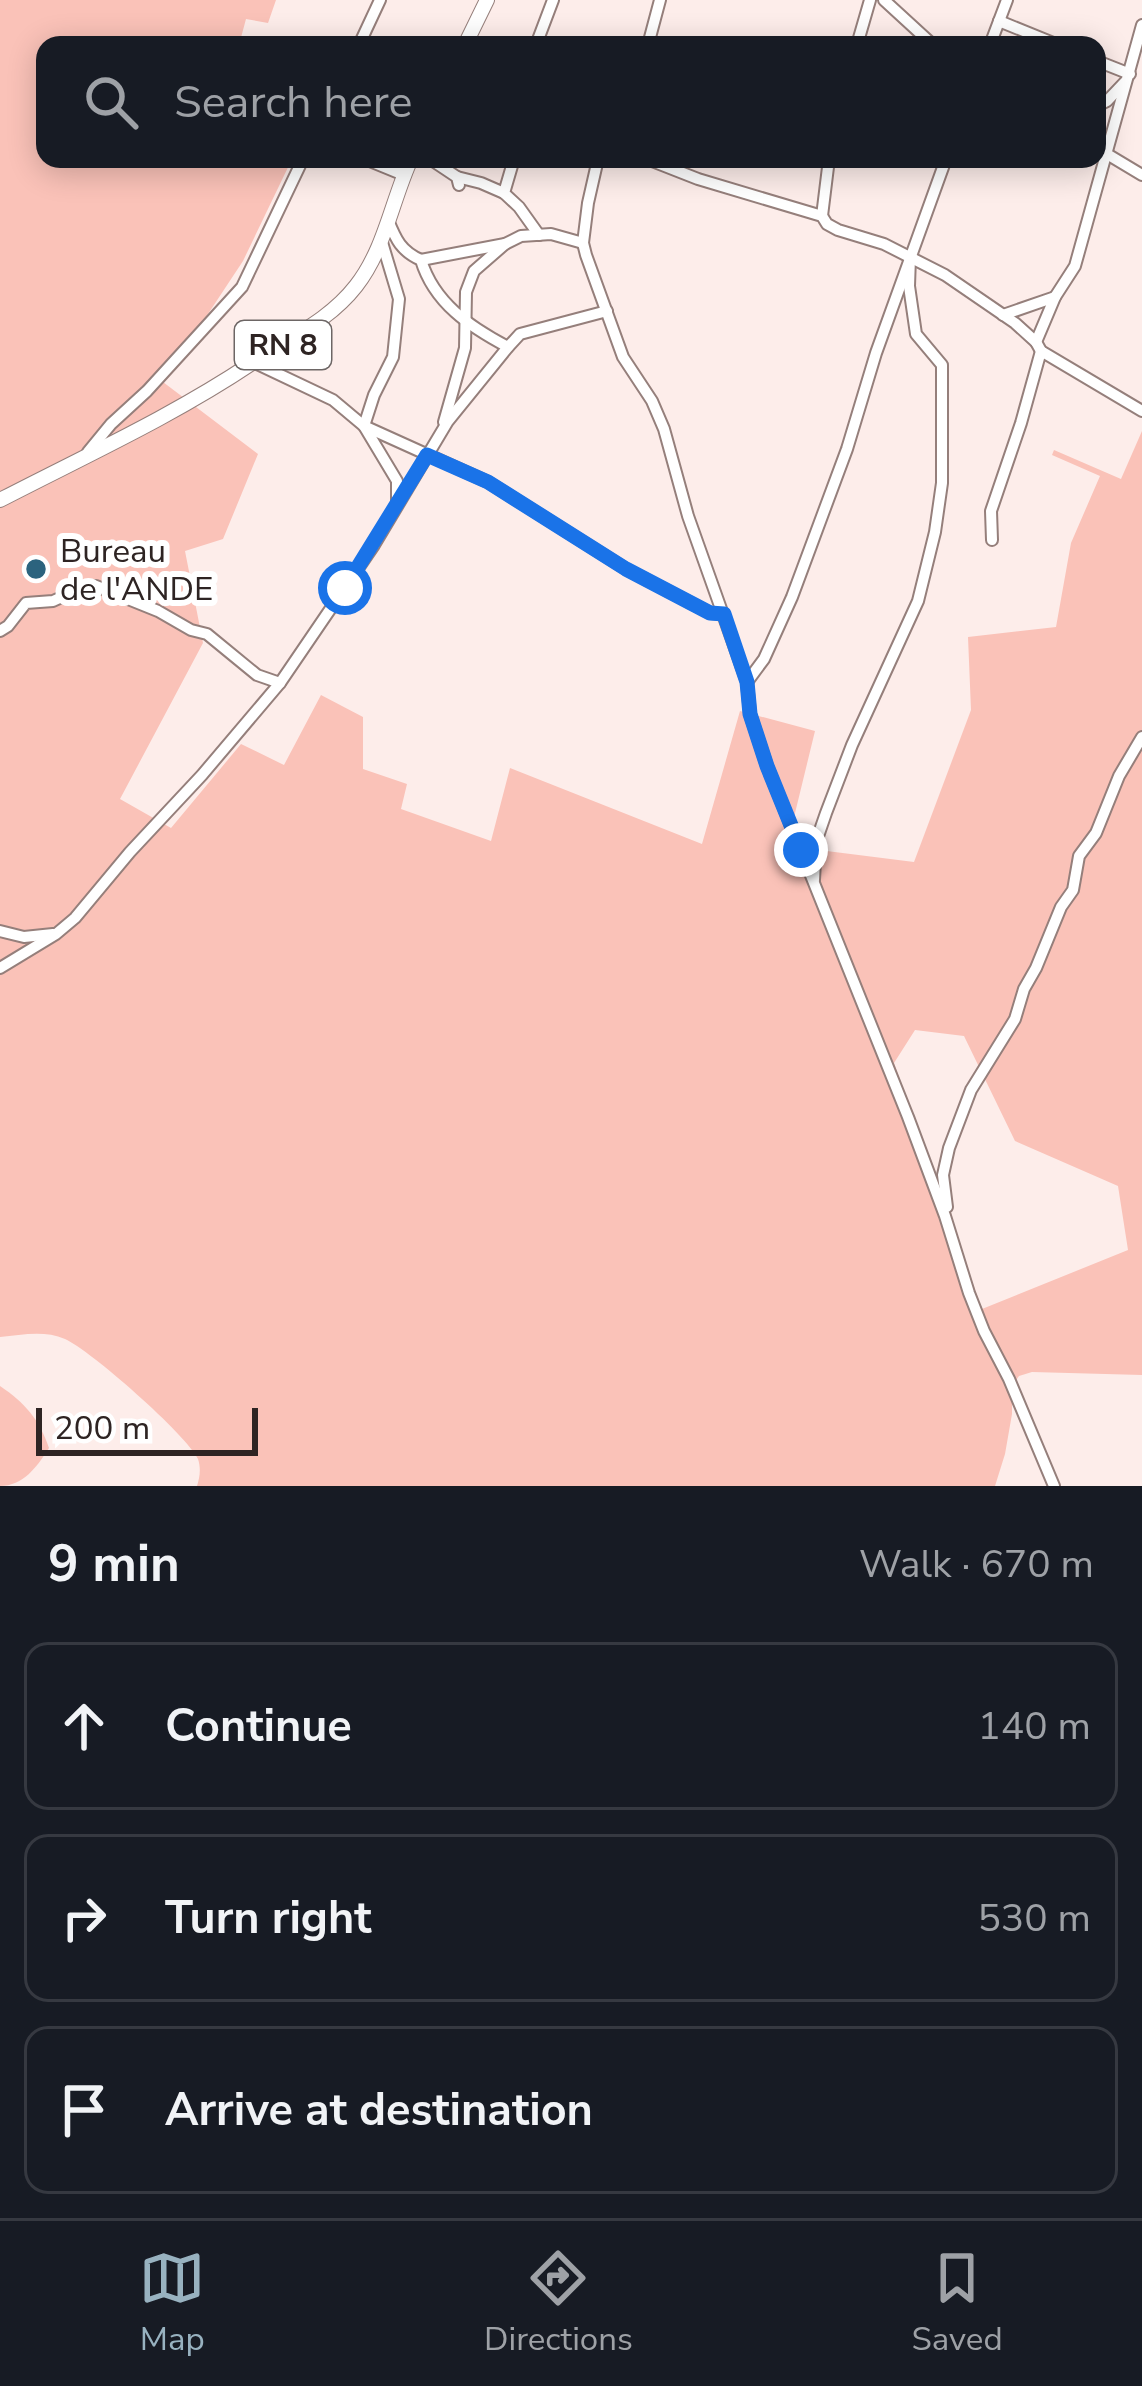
<!DOCTYPE html>
<html lang="en">
<head>
<meta charset="utf-8">
<style>
	:root { --surface:#171b24; --page:#20242c; --text:#f1f3f6; --muted:#9ea1a6; --line:#363941; --accent:#98b2c0 }
	body { margin:0; font-family:"Nunito Sans",sans-serif; background:var(--page); color:var(--text) }
	.scale { position:absolute; left:36px; bottom:30px; width:222px; box-sizing:border-box; padding-left:12px; border:6px solid #2e2423; border-top:0; font-size:33px; line-height:42px; white-space:nowrap; color:#2e2423; -webkit-text-stroke:9px #fff; paint-order:stroke }
	.stop { position:absolute; width:36px; height:36px; margin:-27px; border:9px solid #1a73e8; border-radius:50%; background:#fff }
	.stop.end { background:#1a73e8; border-color:#fff; box-shadow:0 3px 12px #0008 }
	.list { margin:0; padding:0; list-style:none }
	h2 { display:flex; justify-content:space-between; align-items:center; height:156px; margin:0; padding:0 48px; font-size:51px }
	h2 small { font-size:39px; font-weight:400; color:var(--muted) }
	.list li { display:grid; grid-template-columns:78px 1fr auto; gap:36px; align-items:center; box-sizing:border-box; height:168px; margin:0 24px 24px; padding:0 24px; border:3px solid var(--line); border-radius:24px }
	.list b { display:block; font-size:45px; white-space:nowrap }
	.list em { font-size:39px; font-style:normal; color:var(--muted) }
	.icon { flex:none; width:66px; height:66px; fill:none; stroke:currentColor; stroke-width:2; stroke-linecap:round; stroke-linejoin:round }
	.map { position:relative; flex:none; width:1142px; height:1486px; overflow:hidden }
	.search { position:absolute; background:var(--surface); box-shadow:0 6px 30px #0003; left:36px; right:36px; top:36px; height:132px; display:flex; align-items:center; gap:30px; box-sizing:border-box; padding:0 42px; border-radius:24px; color:var(--muted); font-size:45px }
	.sheet { height:732px; background:var(--surface) }
	nav { display:flex; justify-content:space-around; align-items:center; box-sizing:border-box; height:168px; border-top:3px solid var(--line); background:var(--surface); font-size:33px; color:var(--muted) }
	nav a { display:grid; justify-items:center; gap:6px }
	nav .on { color:var(--accent) }
	.map>svg:first-child { display:block }
	.green { fill:#fac2b8; fill-rule:evenodd }
	.lines { fill:none; stroke-linecap:round; stroke-linejoin:round }
	.minor-casing { stroke:#957f7b; stroke-width:14 }
	.major-casing { stroke:#957f7b; stroke-width:16 }
	.minor { stroke:#fff; stroke-width:10 }
	.major { stroke:#fff; stroke-width:14 }
	.route { stroke:#1a73e8; stroke-width:15 }
	.poi-dot { fill:#2c637e; stroke:#fff; stroke-width:4.5 }
	.labels { text-anchor:middle; stroke-width:12; stroke-linejoin:round; paint-order:stroke }
	.shield { fill:#fff; stroke:#6d6665; stroke-width:3 }
	.shield-label { font-size:30px; font-weight:bold; fill:#2e2423 }
	.poi-label { font-size:33px; fill:#2e2423; stroke:#fff; text-anchor:start }
</style>
</head>
<body>
<div class="map">
<svg width="1142" height="1486" viewBox="0 0 1142 1486">
	<rect width="100%" height="100%" fill="#fdedea"/>
	<g class="green">
		<path d="M0,0H276L268,23L246,19L239,45H45V159H292L243,261L163,382L258,454L223,539L185,551L203,643L120,799L171,828L241,744L284,765L321,695L363,717V769L407,784L401,809L491,841L510,768L702,844L740,711L815,731L787,846L914,862L971,710L968,637L1056,627L1071,543L1100,476L1052,455L1054,450L1121,479L1142,431V1375L1032,1372L1019,1376L1012,1386V1414L1005,1454L995,1486H197C200,1477 201,1468 198,1459C187,1435 90,1350 65,1339C44,1330 22,1335 0,1337ZM915,1030L964,1036L1015,1141L1118,1186L1128,1250L982,1309L894,1063Z"/>
		<path d="M0,1386C25,1403 39,1419 49,1448C37,1467 23,1486 0,1486Z"/>
	</g>
	<g class="lines">
		<g class="minor-casing">
			<g id="minor">
				<path d="M884,0L933,45"/>
				<path d="M999,21L1058,45"/>
				<path d="M359,45L380,0"/>
				<path d="M536,45L553,0"/>
				<path d="M648,45L660,0"/>
				<path d="M857,45L870,0"/>
				<path d="M990,45L1007,0"/>
				<path d="M1097,61L1130,74"/>
				<path d="M1097,106L1107,101L1125,82"/>
				<path d="M1097,148L1142,175"/>
				<path d="M365,159L404,175"/>
				<path d="M430,159L457,177L459,185"/>
				<path d="M514,159L504,193L519,207L539,235"/>
				<path d="M598,159L588,203L583,243L586,255L623,357L652,401L664,429L688,516L747,682L750,714L767,766L908,1117L945,1216L969,1293L984,1331L1009,1379L1054,1486"/>
				<path d="M647,159L698,179L822,216L827,224L838,230L884,244L945,275L1015,323L1036,342L1041,351L1142,411"/>
				<path d="M457,177L481,183L504,193"/>
				<path d="M822,216L829,159"/>
				<path d="M388,220C396,240 401,251 421,260C434,303 470,327 508,347"/>
				<path d="M381,239L399,299L393,357L374,395L364,426L397,481V505"/>
				<path d="M421,260L505,244L521,236L551,234L583,243"/>
				<path d="M1003,315L1055,297"/>
				<path d="M1036,342L1055,297L1075,266L1142,25"/>
				<path d="M253,362L333,400L364,426L488,482L626,569L710,613L724,614"/>
				<path d="M444,422L465,348L466,292L474,271L505,244"/>
				<path d="M88,452L111,424L147,391L242,287L303,159"/>
				<path d="M992,540L991,511L1021,423L1041,351"/>
				<path d="M0,631L8,626L26,603L53,601L86,586H96L158,611L191,630L207,634L257,675L280,683"/>
				<path d="M747,682L764,659L792,597L847,449L876,353L946,159"/>
				<path d="M814,880L816,842L826,813L852,745L918,601L935,532L942,483V365L916,334L909,286L910,257"/>
				<path d="M0,931L24,937L53,934"/>
				<path d="M0,968L56,934L75,918L130,852L202,775L280,683L374,545L448,421L508,347L520,334L607,311"/>
				<path d="M947,1207L943,1175L949,1148L971,1090L1015,1019L1024,989L1036,968L1061,907L1073,890L1079,856L1096,833L1119,776L1142,737"/>
			</g>
		</g>
		<g class="major-casing">
			<g id="major">
				<path d="M465,45L487,0"/>
				<path d="M0,500C85,456 173,416 252,363C288,338 328,322 356,286C385,249 392,200 411,159"/>
			</g>
		</g>
		<use href="#minor" class="minor"/>
		<use href="#major" class="major"/>
	</g>
	<g class="lines">
		<path class="route" d="M345,588L427,455L488,482L626,569L710,613L724,614L747,682L750,714L767,766L801,850"/>
	</g>
	<circle class="poi-dot" cx="36" cy="569" r="12"/>
	<g class="labels">
		<rect class="shield" x="235" y="321" width="96" height="48" rx="9"/>
		<g class="shield-label">
			<text x="283" y="355">RN 8</text>
		</g>
		<g class="poi-label">
			<text x="60" y="562">Bureau<tspan x="60" dy="38">de l'ANDE</tspan></text>
		</g>
	</g>
</svg>
<div class="scale">200 m</div>
<div class="stop" style="left:345px;top:588px"></div>
<div class="stop end" style="left:801px;top:850px"></div>
<div class="search"><svg class="icon" aria-label="search" viewBox="0 0 24 24"><circle cx="10" cy="10" r="6"/><path d="M15 15l6 6"/></svg>Search here</div>
</div>
<section class="sheet">
<h2>9 min<small>Walk · 670 m</small></h2>
<ul class="list">
<li><svg class="icon" aria-label="ahead" viewBox="0 0 24 24"><path d="M12 20V5M6 11l6-6 6 6"/></svg><div><b>Continue</b></div><em>140 m</em></li>
<li><svg class="icon" aria-label="right" viewBox="0 0 24 24"><path d="M7 20v-9h11M14 6l5 5-5 5"/></svg><div><b>Turn right</b></div><em>530 m</em></li>
<li><svg class="icon" aria-label="arrive" viewBox="0 0 24 24"><path d="M6 21V4h12l-3 4 3 4H6"/></svg><div><b>Arrive at destination</b></div></li>
</ul>
</section>
<nav>
<a class="on"><svg class="icon" aria-label="map" viewBox="0 0 24 24"><path d="M3 6l6-2 6 2 6-2v14l-6 2-6-2-6 2zM9 4v14M15 6v14"/></svg>Map</a>
<a><svg class="icon" aria-label="directions" viewBox="0 0 24 24"><path d="M12 3l9 9-9 9-9-9zM9 14v-3h6M13 9l2 2-2 2"/></svg>Directions</a>
<a><svg class="icon" aria-label="saved" viewBox="0 0 24 24"><path d="M7 4h10v16l-5-4-5 4z"/></svg>Saved</a>
</nav>
</body>
</html>
